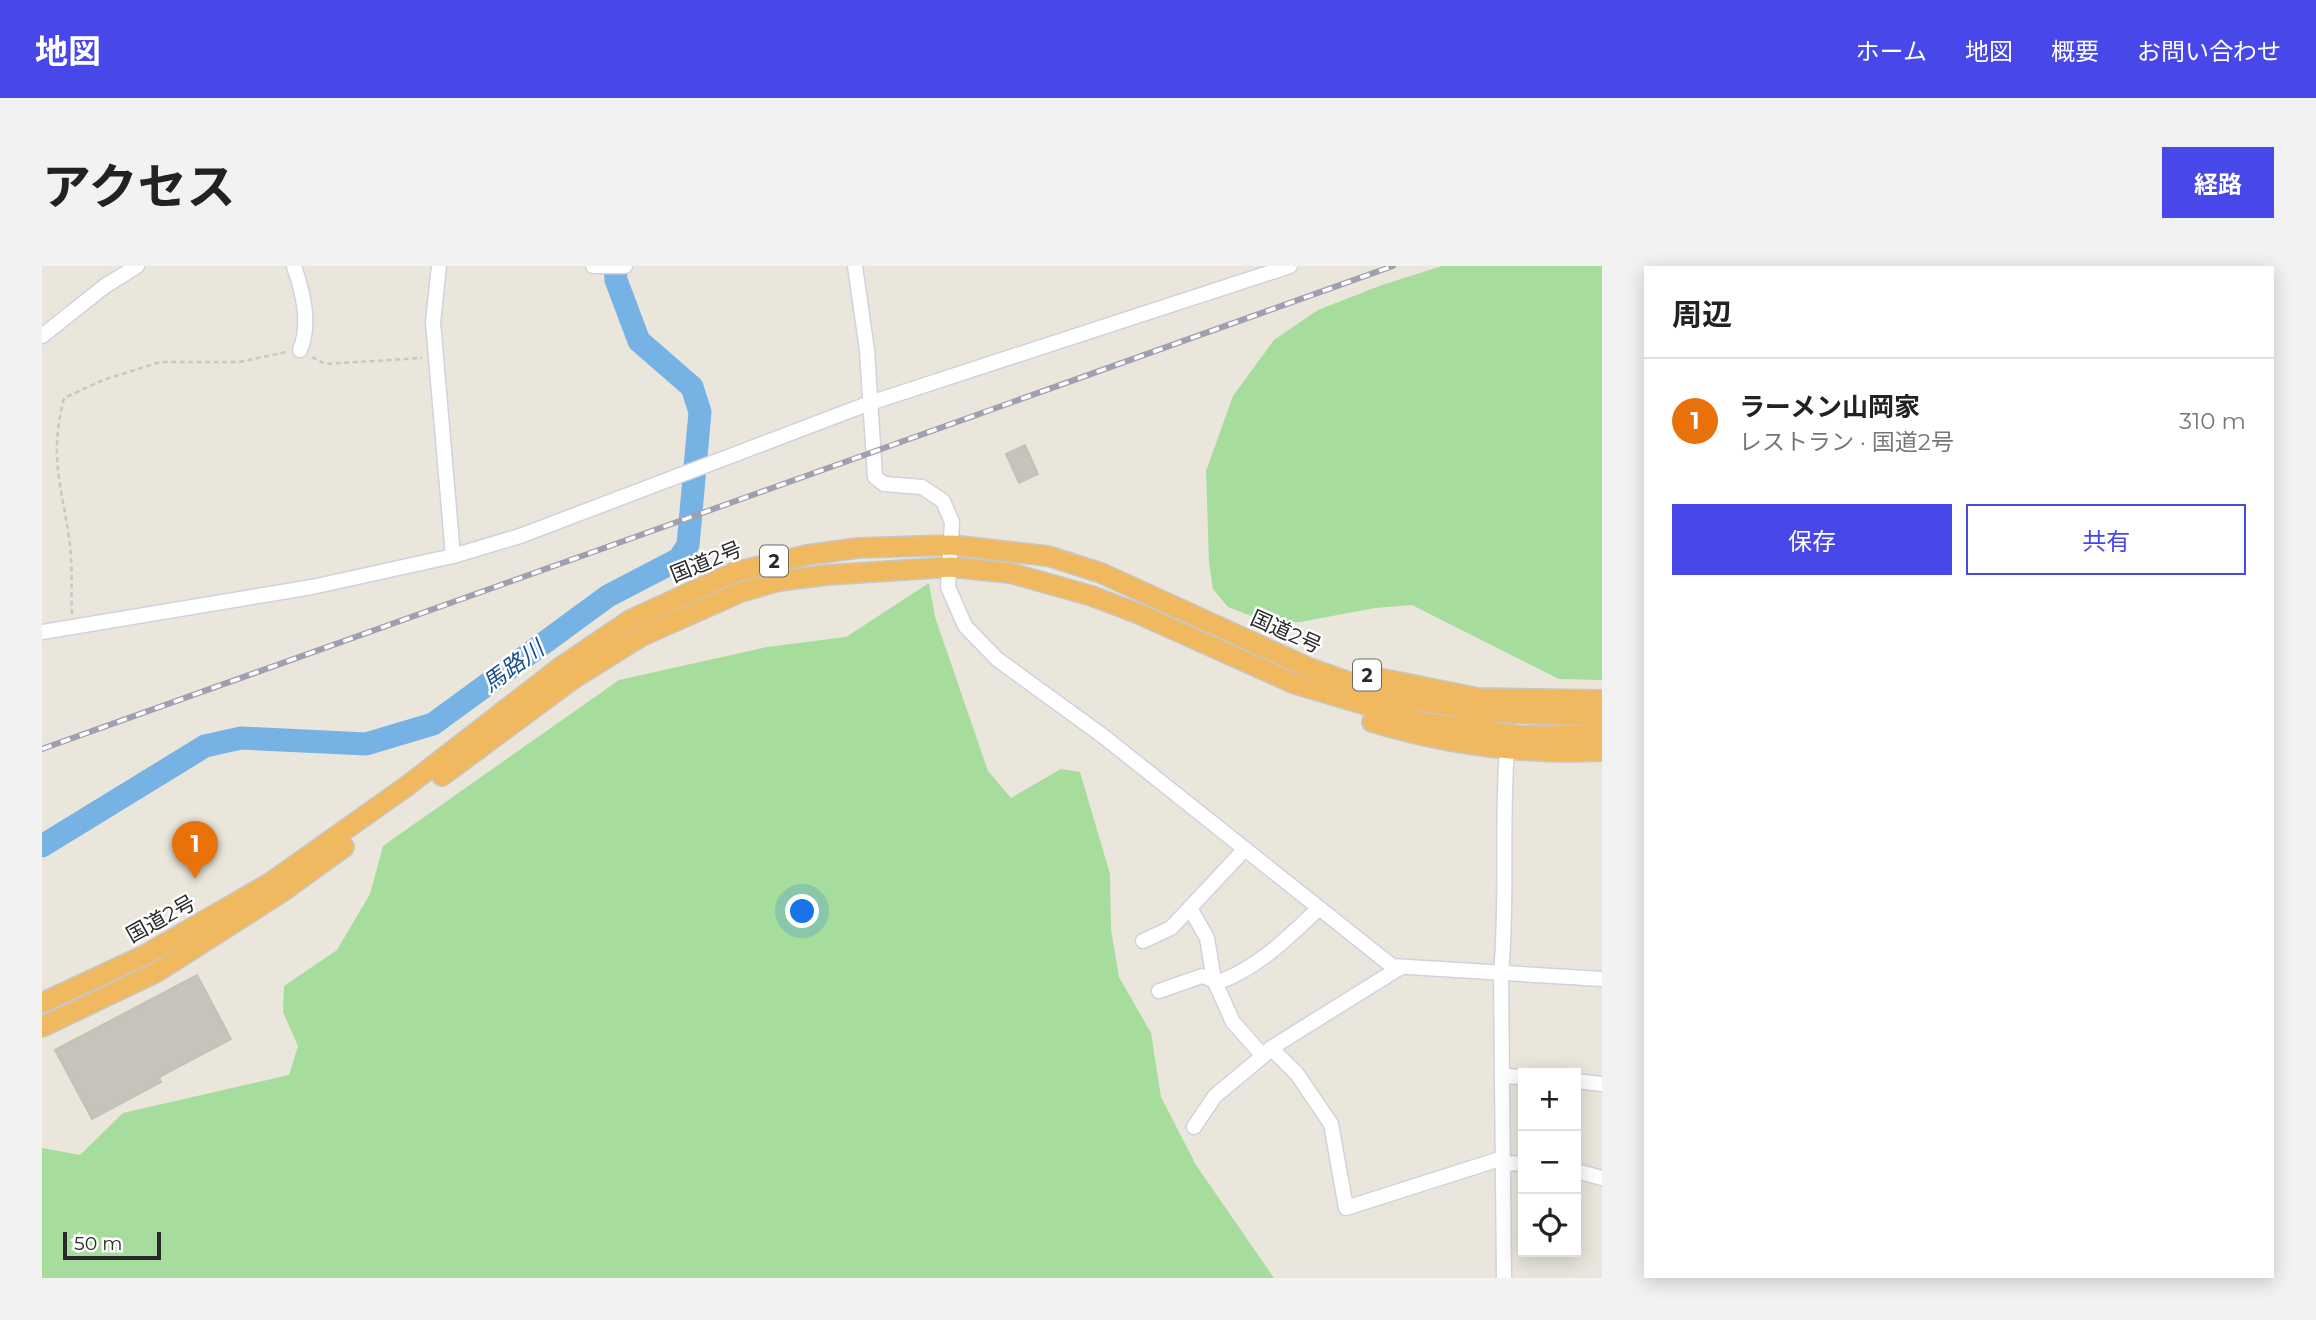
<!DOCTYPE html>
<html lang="ja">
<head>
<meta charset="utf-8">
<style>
	:root { --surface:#fff; --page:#f2f2f2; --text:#222; --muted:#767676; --line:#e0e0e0; --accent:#4848ea }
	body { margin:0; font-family:Montserrat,"Noto Sans JP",sans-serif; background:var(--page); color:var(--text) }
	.controls { position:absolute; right:21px; bottom:21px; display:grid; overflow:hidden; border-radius:0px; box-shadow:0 4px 18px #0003 }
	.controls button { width:63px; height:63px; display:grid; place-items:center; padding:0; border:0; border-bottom:2px solid var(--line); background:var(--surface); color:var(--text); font:35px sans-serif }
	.scale { position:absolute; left:21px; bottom:18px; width:98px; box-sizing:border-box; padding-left:7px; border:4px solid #292929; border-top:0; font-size:19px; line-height:24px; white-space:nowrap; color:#292929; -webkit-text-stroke:5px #fff; paint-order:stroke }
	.you { position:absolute; left:761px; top:646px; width:24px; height:24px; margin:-18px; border:5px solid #fff; border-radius:50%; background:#1a73e8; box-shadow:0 0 0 10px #1a73e833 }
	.badge { display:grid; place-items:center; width:46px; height:46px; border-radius:50%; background:var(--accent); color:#fff; font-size:23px; font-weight:700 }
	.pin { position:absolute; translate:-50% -58px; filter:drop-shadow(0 2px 4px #0008) }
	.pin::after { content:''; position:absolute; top:37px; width:24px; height:21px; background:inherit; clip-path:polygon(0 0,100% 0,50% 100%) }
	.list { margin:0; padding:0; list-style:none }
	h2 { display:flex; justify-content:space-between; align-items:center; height:91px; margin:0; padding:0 28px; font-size:30px }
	h2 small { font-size:23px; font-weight:400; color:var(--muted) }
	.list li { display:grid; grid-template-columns:46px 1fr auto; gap:21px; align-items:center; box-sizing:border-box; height:126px; padding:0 28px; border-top:2px solid var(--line) }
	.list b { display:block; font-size:26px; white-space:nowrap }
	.list p { margin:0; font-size:23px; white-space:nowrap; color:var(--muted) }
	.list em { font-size:23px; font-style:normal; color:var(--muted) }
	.actions { display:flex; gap:14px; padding:21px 28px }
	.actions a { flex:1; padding:16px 0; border:2px solid var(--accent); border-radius:0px; text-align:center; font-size:24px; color:var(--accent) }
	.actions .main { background:var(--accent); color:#fff }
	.icon { flex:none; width:38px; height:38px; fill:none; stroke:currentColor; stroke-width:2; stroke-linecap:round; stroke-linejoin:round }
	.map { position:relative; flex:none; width:1560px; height:1012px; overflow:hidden; border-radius:0px }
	header { display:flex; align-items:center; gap:42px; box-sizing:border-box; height:98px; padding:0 35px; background:var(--accent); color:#fff }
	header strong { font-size:33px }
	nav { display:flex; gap:38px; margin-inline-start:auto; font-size:24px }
	.intro { display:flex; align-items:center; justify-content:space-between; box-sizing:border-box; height:168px; padding:0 42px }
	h1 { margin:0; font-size:49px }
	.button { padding:18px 32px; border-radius:0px; background:var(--accent); color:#fff; font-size:24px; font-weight:700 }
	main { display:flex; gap:42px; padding:0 42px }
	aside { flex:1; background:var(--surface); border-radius:0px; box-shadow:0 4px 18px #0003 }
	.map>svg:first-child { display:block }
	.green { fill:#a6dc9c }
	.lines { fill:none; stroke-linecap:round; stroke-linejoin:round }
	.river { stroke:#76b2e4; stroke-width:23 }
	.building { fill:#c5c3bb; stroke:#c5c2b5; stroke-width:2 }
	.minor-casing { stroke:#d1d1e0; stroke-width:17 }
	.highway-casing { stroke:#c7c7c7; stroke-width:22 }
	.path { stroke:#c7c7c7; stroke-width:2.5; stroke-dasharray:5 3.5; stroke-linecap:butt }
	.minor { stroke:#fff; stroke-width:14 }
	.highway { stroke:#f0b960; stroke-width:19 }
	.rail-casing { stroke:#a09fb1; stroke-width:6 }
	.rail { stroke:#fff; stroke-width:3.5; stroke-dasharray:10; stroke-linecap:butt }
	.labels { text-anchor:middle; stroke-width:5; stroke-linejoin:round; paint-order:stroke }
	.shield { fill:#fff; stroke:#696969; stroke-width:2 }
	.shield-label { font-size:19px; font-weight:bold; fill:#292929 }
	.street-label { font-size:21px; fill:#292929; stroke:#fff }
	.water-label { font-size:23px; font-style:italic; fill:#184f8d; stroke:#fff }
</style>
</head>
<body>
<header>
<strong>地図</strong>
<nav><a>ホーム</a><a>地図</a><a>概要</a><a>お問い合わせ</a></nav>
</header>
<div class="intro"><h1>アクセス</h1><a class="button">経路</a></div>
<main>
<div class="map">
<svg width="1560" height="1012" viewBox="0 0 1560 1012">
	<rect width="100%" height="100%" fill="#eae6db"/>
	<g class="green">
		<path d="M1400,0H1560V414L1517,413L1370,339L1333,342L1258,356H1225L1186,341L1171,323L1167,297L1164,205L1191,130L1232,74L1276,44L1340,19Z"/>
		<path d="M887,317L893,351L946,505L969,532L1019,503L1038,506L1068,608L1069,664L1077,711L1109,767L1119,831L1154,899L1232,1012H0V882L38,889L81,847L247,809L256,780L241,746L242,720L295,684L328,628L341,580L577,414L725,381L804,371Z"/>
	</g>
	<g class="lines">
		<path class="river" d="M0,580L163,480L199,472L324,478L391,458L566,330L637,293L646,279L658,146L650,121L597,75L574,14L573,0"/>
	</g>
	<g class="building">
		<path d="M983,179L996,208L977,217L964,188Z"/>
		<path d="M155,709L189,773L117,811L119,816L50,853L13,784Z"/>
	</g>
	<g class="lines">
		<g class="minor-casing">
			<g id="minor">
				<path d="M252,0C261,27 269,57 258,84"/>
				<path d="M397,0L391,56L411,290"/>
				<path d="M551,0H583"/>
				<path d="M813,0L825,84L833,211L842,218L880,221L901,235L910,256L906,321L923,360L955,393L1061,470L1350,700L1560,713"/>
				<path d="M0,70L63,20L95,0"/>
				<path d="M0,366L270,321L411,290L478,270L828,137L1248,0"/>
				<path d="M1148,642L1165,672L1172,714L1191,756L1221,790L1229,782L1255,808L1289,858L1304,942L1461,892"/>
				<path d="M1101,675L1129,662L1203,583"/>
				<path d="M1117,725L1160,710L1177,716C1217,701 1247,671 1277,642"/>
				<path d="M1229,782L1359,701"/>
				<path d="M1460,810L1481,811"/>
				<path d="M1534,815L1560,818"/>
				<path d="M1152,861L1173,830L1221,790"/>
				<path d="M1461,898L1481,897"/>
				<path d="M1534,905L1560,912"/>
				<path d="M1462,1012L1459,707C1466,633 1459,559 1465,484"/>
			</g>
		</g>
		<g class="highway-casing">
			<g id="highway">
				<path d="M1337,412L1436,432L1560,434"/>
				<path d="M1330,456C1406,479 1480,489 1560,485"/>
				<path d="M400,510L531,413L600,370L699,326L737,315L785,309L909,301L968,307L1050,330L1097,348L1253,418L1385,457L1479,470L1560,469"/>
				<path d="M0,737L103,689L228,617L365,520L520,400L588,354L693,306L765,289L816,282L909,279L1006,290L1059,307L1265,401L1307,416L1359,431L1440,446L1560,450"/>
				<path d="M0,761L115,706L240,626L302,581"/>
			</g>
		</g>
		<g class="path">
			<path d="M270,91L283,98L380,92"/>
			<path d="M30,348C29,323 31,297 27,272C19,215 7,192 22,132L61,114L118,96H197L244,86"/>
		</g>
		<use href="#minor" class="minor"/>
		<use href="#highway" class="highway"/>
		<g class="rail-casing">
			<path id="rail" d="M0,483L1351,0"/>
		</g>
		<use href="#rail" class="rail"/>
	</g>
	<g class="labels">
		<g class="shield">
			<rect x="718" y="279.5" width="28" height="31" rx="5"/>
			<rect x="1311" y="393.5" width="28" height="31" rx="5"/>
		</g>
		<g class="shield-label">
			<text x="732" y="302">2</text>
			<text x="1325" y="416">2</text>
		</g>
		<g class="street-label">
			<text transform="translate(664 296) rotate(-22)" y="7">国道2号</text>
			<text transform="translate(1244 366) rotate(24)" y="7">国道2号</text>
			<text transform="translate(119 653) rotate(-29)" y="7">国道2号</text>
		</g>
		<g class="water-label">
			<text transform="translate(471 400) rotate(-36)" y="8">馬路川</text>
		</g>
	</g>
</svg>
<div class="controls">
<button>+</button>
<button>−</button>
<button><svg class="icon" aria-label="locate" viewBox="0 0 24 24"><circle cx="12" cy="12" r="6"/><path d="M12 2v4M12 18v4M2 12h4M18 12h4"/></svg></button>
</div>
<div class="scale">50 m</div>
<div class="you"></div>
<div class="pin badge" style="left:153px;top:613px;background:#e8710a">1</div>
</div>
<aside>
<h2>周辺<small></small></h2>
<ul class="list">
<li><span class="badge" style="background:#e8710a">1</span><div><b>ラーメン山岡家</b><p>レストラン · 国道2号</p></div><em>310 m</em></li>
</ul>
<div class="actions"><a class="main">保存</a><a>共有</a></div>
</aside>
</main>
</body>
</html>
